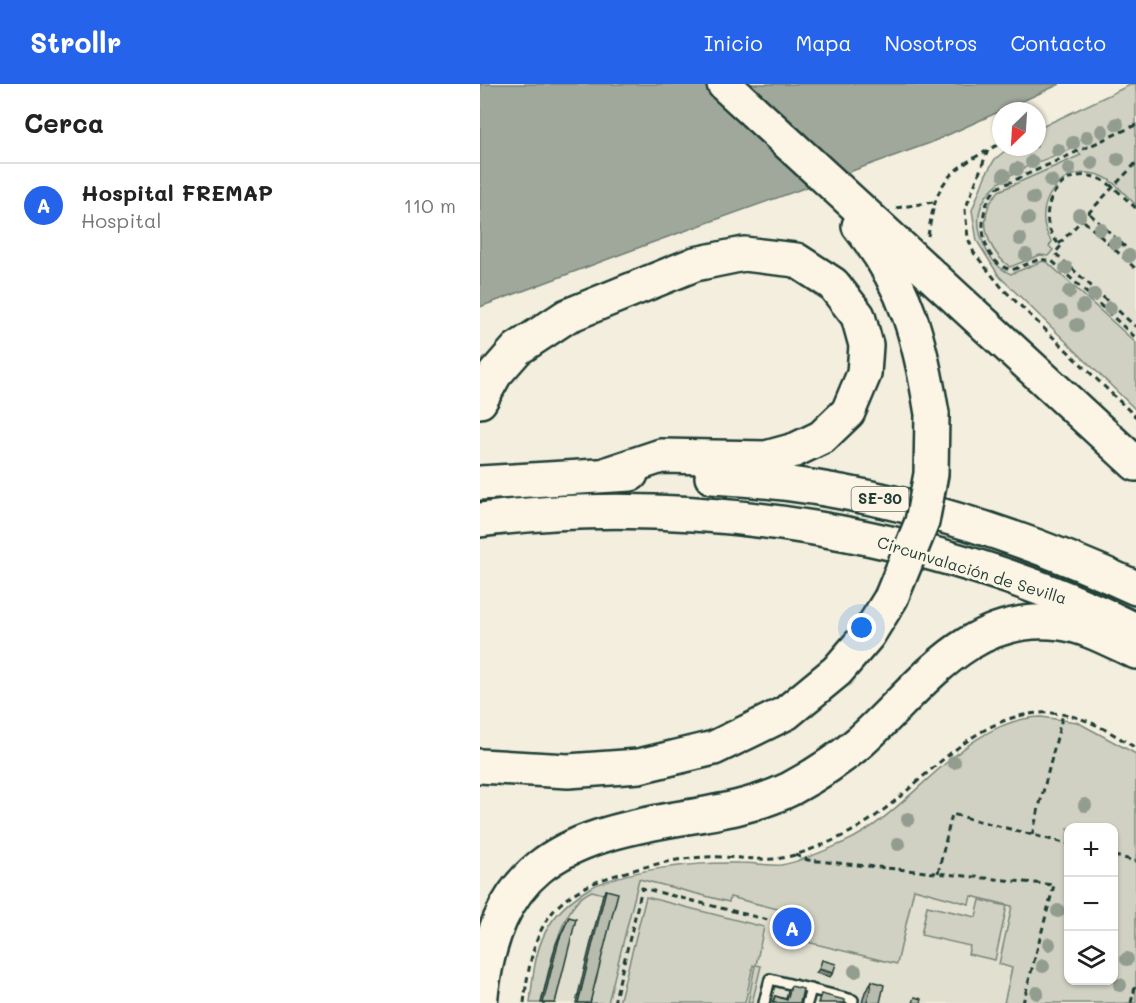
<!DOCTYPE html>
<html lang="es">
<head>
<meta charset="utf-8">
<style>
	:root { --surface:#fff; --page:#f2f2f2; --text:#222; --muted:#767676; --line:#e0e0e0; --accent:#2563eb }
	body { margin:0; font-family:Mali,sans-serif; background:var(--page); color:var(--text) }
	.controls { position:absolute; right:18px; bottom:18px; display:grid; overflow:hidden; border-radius:12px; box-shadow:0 2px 4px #0004 }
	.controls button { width:54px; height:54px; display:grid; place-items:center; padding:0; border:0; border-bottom:2px solid var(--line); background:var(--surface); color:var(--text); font:30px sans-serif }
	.compass { position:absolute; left:512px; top:18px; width:54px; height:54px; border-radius:50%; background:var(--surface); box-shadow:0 2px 4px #0004; rotate:205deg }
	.you { position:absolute; left:382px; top:544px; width:21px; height:21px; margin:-15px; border:4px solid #fff; border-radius:50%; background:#1a73e8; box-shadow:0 0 0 9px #1a73e833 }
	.badge { display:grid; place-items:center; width:39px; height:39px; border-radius:50%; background:var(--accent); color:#fff; font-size:20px; font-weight:700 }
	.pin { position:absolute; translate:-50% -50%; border:3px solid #fff; box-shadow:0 2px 6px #0006 }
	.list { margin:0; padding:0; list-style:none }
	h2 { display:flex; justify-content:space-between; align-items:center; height:78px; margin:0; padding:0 24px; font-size:26px }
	h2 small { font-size:20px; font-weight:400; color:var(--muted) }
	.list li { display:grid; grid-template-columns:39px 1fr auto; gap:18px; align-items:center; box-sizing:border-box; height:84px; padding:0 24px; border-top:2px solid var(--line) }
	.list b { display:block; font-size:22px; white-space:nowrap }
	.list p { margin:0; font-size:20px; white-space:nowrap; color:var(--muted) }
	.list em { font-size:20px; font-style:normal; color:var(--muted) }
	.icon { flex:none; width:33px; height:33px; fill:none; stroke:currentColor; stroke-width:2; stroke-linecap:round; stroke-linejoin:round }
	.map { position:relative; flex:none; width:656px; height:919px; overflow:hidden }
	header { display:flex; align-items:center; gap:36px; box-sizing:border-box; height:84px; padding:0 30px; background:var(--accent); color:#fff }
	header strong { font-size:28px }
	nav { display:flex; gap:33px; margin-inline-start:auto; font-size:21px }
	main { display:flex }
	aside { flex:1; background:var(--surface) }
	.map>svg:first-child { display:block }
	.built { fill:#e1dfd0 }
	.green { fill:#d0d1c2; stroke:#78877b; stroke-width:1.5; fill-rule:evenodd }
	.water { fill:#a0a89b; stroke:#6c7d72; stroke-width:1.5 }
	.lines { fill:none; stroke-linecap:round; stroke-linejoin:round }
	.service-casing { stroke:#1f3d34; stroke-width:14 }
	.motorway-casing { stroke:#1f3d34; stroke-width:38 }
	.path { stroke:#1f3d34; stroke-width:3; stroke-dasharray:6 4.5; stroke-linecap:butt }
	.service { stroke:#fcf5e5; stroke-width:9 }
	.motorway { stroke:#fcf5e5; stroke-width:33 }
	.motorway-bridge-casing { stroke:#1f3d34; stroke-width:38; stroke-linecap:butt }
	.motorway-bridge { stroke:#fcf5e5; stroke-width:33 }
	.tree { fill:#929d90 }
	.wall { fill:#9ea296; stroke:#1f3d34; stroke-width:1.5 }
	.shaded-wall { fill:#81847a; stroke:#1f3d34; stroke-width:1.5 }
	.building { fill:#b8bcae; stroke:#1f3d34; stroke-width:1.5 }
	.labels { text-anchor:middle; stroke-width:6; stroke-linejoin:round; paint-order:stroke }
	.shield { fill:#fcf5e5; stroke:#617469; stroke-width:1.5 }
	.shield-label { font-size:15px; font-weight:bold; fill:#1f3d34 }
	.street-label { font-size:16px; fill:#1f3d34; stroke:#fcf5e5 }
</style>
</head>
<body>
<header>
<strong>Strollr</strong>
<nav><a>Inicio</a><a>Mapa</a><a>Nosotros</a><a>Contacto</a></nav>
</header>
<main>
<aside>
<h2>Cerca<small></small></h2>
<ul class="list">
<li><span class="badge">A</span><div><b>Hospital FREMAP</b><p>Hospital</p></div><em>110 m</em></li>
</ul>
</aside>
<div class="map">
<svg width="656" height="919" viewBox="0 0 656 919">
	<rect width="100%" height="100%" fill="#f3eede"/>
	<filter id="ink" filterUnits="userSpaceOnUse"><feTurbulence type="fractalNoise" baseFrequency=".0167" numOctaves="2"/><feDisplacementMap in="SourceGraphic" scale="12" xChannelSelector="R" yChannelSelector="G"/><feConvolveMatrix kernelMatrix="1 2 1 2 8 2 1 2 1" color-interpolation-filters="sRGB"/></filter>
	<g filter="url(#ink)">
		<g class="built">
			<path d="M652,0H656V326L519,192L497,157L492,126L506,90L522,69L530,63H557V45Z"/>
			<path d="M221,779H260L566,806L536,919H50L57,864L72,836L94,814L120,800Z"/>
		</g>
		<g class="green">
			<path d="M652,0H656V121C646,112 636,98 624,93C583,75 547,123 572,158L569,162L573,166L568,172L560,171L530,183C506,165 495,131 519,107L601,71L594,64C554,81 482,97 502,156C507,170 517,185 531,190L563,177L568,179L656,259V326L519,192L497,157L492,126L506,90L515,75L530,63H557V45Z"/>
			<path d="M561,633L597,638L656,670V919H524L532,884L519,880L532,822L491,812L489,820L434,805L417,880L319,856L325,832L250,813L249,818L159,795L128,919H108L135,813L112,807C79,820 69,888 61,919H50C55,869 59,836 105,807C140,785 219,778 260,779C273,779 288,782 301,781C321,778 346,766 365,758C432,728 483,635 561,633ZM588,744H634V896H588Z"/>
			<path d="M166,813L284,843L276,881L281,882L272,919H268L275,882L273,881L265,919H139Z"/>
			<path d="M500,816L527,822L515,876L488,870L490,862L441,851L447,822L496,833Z"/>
		</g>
		<path class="water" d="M0,0H580L450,59L171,159L0,223Z"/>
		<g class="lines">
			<g class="service-casing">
				<g id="service">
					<path d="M284,919L290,895L373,916L372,919"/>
					<path d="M327,919L331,905"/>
				</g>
			</g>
			<g class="motorway-casing">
				<g id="motorway">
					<path d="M244,0L656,380"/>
					<path d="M379,142C427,202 440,256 452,330"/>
					<path d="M0,317L15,290L37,265L87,232L215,180L264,170L316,176L353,200L378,232L386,261L384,290L368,328L342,353L315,366L286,374L181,372L130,389"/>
					<path d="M232,393C381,400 522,442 656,504"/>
					<path d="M0,399L151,390"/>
					<path d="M0,436C211,408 459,449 649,543"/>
					<path d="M0,682L88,687L159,682L234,664L306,629L357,587L388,551L411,514"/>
					<path d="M0,919C15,783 76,755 201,734C238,728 276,722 310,705C336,691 359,676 381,657C440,604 489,527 580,539C606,542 632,557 656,568"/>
				</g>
			</g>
			<g class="path">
				<path d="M656,41L517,104C495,124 498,179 532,186L560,175L572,177L656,254"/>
				<path d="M508,66L485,126L488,154L494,169L523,205L656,333"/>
				<path d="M416,124L453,118"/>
				<path d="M656,124C645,115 634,101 620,95C578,77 549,134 581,162L575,169L656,243"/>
				<path d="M610,130L656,173"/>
				<path d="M604,137L656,185"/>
				<path d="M448,152C457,91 470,87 521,59"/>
				<path d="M579,160L656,79"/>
				<path d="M552,751L583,630"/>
				<path d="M315,771L328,776L574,801L543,919"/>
				<path d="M634,772L656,777"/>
				<path d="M458,789L472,730L588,760"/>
				<path d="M44,919C53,839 70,808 150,787C175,780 200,774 226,773C249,772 271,776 294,775C310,774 327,767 342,761C363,753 383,742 401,728C458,685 511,613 591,632C614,637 636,652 656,664"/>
				<path d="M134,919L162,804L304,840"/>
				<path d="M651,919L656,899"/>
			</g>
			<use href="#service" class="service"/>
			<use href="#motorway" class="motorway"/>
			<g class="motorway-bridge-casing">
				<path id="motorway-bridge" d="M411,514L442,438L451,390L452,330"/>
			</g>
			<use href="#motorway-bridge" class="motorway-bridge"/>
		</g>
		<g class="tree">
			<circle cx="637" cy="40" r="7"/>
			<circle cx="622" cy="47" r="7"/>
			<circle cx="607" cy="53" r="7"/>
			<circle cx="593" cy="59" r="7"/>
			<circle cx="578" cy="66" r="7"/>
			<circle cx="638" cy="75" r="7"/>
			<circle cx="552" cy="78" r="7"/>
			<circle cx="612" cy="79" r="7"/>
			<circle cx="537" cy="85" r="7"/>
			<circle cx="589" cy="85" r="7"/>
			<circle cx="524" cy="91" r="7"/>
			<circle cx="571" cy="97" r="7"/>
			<circle cx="553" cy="114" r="7"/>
			<circle cx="599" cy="131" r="7"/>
			<circle cx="548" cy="135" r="7"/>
			<circle cx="620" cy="145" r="7"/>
			<circle cx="540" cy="155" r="7"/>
			<circle cx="635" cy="159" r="7"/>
			<circle cx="546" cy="171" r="7"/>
			<circle cx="649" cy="172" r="7"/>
			<circle cx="586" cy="184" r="7"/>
			<circle cx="589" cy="208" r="7"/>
			<circle cx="614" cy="211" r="7"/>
			<circle cx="603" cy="222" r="7"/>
			<circle cx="630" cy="224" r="7"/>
			<circle cx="581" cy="228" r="7"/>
			<circle cx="597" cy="241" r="7"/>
			<circle cx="474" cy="678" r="7"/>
			<circle cx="605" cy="721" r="7"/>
			<circle cx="428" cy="735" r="7"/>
			<circle cx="418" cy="760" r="7"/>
			<circle cx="578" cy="827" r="7"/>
			<circle cx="569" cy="860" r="7"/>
			<circle cx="647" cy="875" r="7"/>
			<circle cx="563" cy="882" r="7"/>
			<circle cx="375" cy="887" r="7"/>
			<circle cx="640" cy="901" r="7"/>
			<circle cx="557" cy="909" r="7"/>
		</g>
		<g class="wall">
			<path d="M126,806L110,919H96L123,810Z"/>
			<path d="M89,833L75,919H61L76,860Z"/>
			<path d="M392,897L400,919H382L385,908Z"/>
			<path d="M311,902L320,919H292L295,912L306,915L308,906Z"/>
		</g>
		<path class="shaded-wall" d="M339,885L353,889L350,893L336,889Z"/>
		<g class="building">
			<path d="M126,806L138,809L110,919H98Z"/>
			<path d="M89,833L96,835L75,919H63L79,856Z"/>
			<path d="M342,876L356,880L353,889L339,885Z"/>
			<path d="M392,897L404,901L400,919H387Z"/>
			<path d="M311,902L323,905L320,919H293L295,912L307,916Z"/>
			<path d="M341,910L365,916V919H338Z"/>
			<path d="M435,913L442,915L441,919H433Z"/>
		</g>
	</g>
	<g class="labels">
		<rect class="shield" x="371.5" y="403" width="57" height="24" rx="4.5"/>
		<g class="shield-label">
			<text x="400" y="420">SE-30</text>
		</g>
		<g class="street-label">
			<text transform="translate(492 486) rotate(17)" y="6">Circunvalación de Sevilla</text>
		</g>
	</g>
</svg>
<div class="controls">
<button>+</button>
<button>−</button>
<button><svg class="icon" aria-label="layers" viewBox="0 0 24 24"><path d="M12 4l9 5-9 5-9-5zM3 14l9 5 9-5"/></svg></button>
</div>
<svg class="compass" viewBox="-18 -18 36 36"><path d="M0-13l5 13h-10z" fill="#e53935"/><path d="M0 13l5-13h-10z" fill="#767676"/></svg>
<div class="you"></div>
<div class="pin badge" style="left:312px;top:843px">A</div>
</div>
</main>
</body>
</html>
